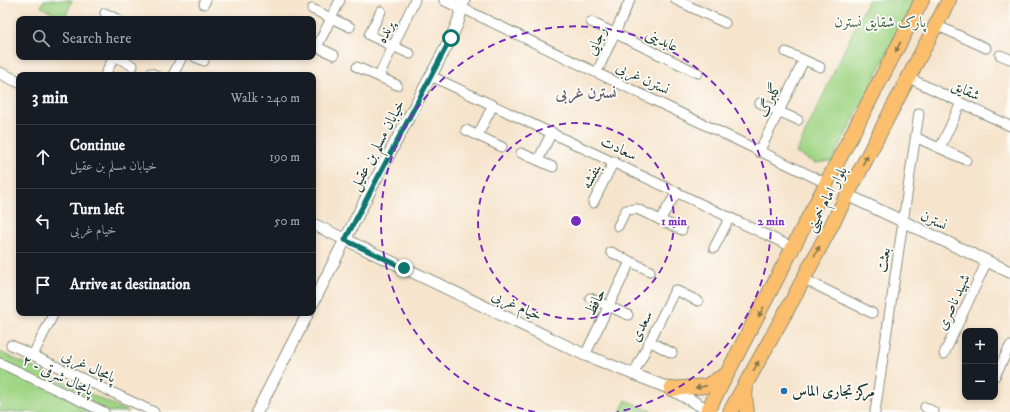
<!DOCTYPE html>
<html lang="en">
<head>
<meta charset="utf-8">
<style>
	:root { --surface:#171b24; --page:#20242c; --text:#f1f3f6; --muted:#9ea1a6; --line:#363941 }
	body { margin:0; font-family:"IM FELL DW Pica",Amiri,serif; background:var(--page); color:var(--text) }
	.controls { position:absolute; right:12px; bottom:12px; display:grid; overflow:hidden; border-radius:8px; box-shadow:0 2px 6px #0003 }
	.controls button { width:36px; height:36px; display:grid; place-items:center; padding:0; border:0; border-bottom:1px solid var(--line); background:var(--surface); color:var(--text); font:20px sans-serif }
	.stop { position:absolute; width:12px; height:12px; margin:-9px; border:3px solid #0f766e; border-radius:50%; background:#fff }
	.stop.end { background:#0f766e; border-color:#fff; box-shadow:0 1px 4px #0008 }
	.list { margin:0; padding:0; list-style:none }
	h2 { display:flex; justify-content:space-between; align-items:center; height:52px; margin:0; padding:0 16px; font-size:17px }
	h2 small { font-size:13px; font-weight:400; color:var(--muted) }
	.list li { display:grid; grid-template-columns:26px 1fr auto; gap:12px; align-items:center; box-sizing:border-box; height:64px; padding:0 16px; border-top:1px solid var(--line) }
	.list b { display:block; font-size:15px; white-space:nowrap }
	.list p { margin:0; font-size:13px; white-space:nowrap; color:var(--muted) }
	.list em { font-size:13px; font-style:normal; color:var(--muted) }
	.icon { flex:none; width:22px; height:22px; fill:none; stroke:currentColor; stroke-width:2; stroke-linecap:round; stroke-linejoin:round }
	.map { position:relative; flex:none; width:1010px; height:412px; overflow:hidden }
	.search { position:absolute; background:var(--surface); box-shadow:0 2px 6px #0003; left:16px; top:16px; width:300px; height:44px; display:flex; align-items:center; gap:10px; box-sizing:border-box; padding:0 14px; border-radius:8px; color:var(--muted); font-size:15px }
	.panel { position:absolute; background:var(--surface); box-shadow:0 2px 6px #0003; left:16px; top:72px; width:300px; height:244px; border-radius:8px }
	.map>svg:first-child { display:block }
	.green { fill:#a0d586; stroke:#60895d }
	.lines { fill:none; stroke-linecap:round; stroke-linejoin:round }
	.minor-casing { stroke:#8a9080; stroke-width:11 }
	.tertiary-casing { stroke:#8a9080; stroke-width:13 }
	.primary-casing { stroke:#8a9080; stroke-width:16 }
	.minor { stroke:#fff; stroke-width:9 }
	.tertiary { stroke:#fff; stroke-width:11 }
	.primary { stroke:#fabe6d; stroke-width:14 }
	.oneway { fill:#82774e }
	.route { stroke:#0f766e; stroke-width:5 }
	.ring { fill:none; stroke:#7b2cbf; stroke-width:2; stroke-dasharray:7 5 }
	.poi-dot { fill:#1f6fb2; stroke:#fdfcf7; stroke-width:1.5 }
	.labels { text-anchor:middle; stroke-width:3.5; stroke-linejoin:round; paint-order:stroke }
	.park-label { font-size:15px; fill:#3f6348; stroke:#fdfcf7 }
	.street-label { font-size:15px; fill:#1f3d34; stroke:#fdfcf7 }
	.poi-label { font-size:15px; font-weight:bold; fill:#1f3d34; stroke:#fdfcf7; text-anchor:start }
	.neighbourhood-label { font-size:16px; font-weight:bold; fill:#64616e; stroke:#fdfcf7 }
	.centre { fill:#7b2cbf; stroke:#fdfcf7; stroke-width:2 }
	.ring-label { font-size:12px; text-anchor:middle; font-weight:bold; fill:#7b2cbf; stroke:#fdfcf7; stroke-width:3.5; stroke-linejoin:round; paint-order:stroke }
</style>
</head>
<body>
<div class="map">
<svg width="1010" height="412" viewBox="0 0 1010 412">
	<rect width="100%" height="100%" fill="#fdfcf7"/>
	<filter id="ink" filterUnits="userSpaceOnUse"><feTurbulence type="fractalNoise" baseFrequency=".025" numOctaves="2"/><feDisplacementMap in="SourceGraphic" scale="8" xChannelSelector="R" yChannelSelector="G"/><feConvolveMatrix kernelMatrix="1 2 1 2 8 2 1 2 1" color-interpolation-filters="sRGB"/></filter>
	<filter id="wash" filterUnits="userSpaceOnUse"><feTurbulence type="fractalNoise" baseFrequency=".012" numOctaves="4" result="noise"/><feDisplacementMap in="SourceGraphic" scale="16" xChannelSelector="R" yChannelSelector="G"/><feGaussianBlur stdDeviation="0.9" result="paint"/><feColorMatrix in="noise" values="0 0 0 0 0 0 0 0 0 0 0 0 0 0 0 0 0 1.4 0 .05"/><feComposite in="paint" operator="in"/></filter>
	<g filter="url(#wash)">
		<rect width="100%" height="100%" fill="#f6e4cc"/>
		<g class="green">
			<path d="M44,0H72L65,18L41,7Z"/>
			<path d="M868,0H915L832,161L815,163L796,153Z"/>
			<path d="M0,352L129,412H0Z"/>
			<path d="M626,400L653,412H620Z"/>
		</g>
	</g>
	<g filter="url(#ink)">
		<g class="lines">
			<g class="minor-casing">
				<g id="minor">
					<path d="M676,0L725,23"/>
					<path d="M204,4L206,0"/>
					<path d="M460,7L828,184"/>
					<path d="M312,9L350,27"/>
					<path d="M381,11L369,35L410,54"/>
					<path d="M105,13L117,19"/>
					<path d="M591,22L698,73"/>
					<path d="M936,25L986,48"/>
					<path d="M313,45L334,55"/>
					<path d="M317,47L340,0"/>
					<path d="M786,52L820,67"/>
					<path d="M1000,55L1010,59"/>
					<path d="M116,57L133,66"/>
					<path d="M195,57L204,61"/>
					<path d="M357,67L397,85"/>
					<path d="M597,72L630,0"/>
					<path d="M151,73L155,75"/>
					<path d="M105,75L114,57"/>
					<path d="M173,75L182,57"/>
					<path d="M379,76L415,0"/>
					<path d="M431,76L794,248"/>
					<path d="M909,78L1010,126"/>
					<path d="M760,103L798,120"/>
					<path d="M466,130L502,147"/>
					<path d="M478,135L493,105"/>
					<path d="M917,138L966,160"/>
					<path d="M940,148L961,103"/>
					<path d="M759,152L804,60"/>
					<path d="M521,153L553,167"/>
					<path d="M538,160L552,132"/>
					<path d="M593,203L614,161"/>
					<path d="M660,220L677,192"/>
					<path d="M618,226L626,210L637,209L682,230"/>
					<path d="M714,248L730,217"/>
					<path d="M611,252L650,271"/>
					<path d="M802,278L872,313"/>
					<path d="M590,298L628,315"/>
					<path d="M649,341L672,353"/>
					<path d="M11,345L154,412"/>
					<path d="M944,354L987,261"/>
					<path d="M33,355L54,313"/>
					<path d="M585,355L630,262"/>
					<path d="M0,363L104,412"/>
					<path d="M633,375L675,290L698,301"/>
					<path d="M995,376L1010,346"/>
					<path d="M925,407L934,412"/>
					<path d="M875,412L919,113"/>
				</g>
			</g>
			<g class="tertiary-casing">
				<g id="tertiary">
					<path d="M445,0L460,7"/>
					<path d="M0,73L19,82"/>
					<path d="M847,195L1010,272"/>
					<path d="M313,224L585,355L671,389L708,410"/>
					<path d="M313,303L377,177L451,38L458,22L464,0"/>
					<path d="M257,412L308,313"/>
				</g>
			</g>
			<g class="primary-casing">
				<g id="primary">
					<path d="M746,385L745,398L747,412"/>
					<path d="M671,389L706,386L727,374"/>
					<path d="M707,412L922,0"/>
					<path d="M730,412L793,299L949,0"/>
				</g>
			</g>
			<use href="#minor" class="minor"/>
			<use href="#tertiary" class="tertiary"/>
			<use href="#primary" class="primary"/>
		</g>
		<defs><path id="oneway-solid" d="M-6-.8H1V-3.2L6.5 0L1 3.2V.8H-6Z"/></defs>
		<g class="oneway">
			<use href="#oneway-solid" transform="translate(898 47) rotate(117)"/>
			<use href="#oneway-solid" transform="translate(865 160) rotate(-62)"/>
			<use href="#oneway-solid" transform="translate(817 251) rotate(-62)"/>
			<use href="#oneway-solid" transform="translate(761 312) rotate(118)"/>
			<use href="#oneway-solid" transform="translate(756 366) rotate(-61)"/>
			<use href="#oneway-solid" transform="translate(701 387) rotate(167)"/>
		</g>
	</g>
	<g class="lines" filter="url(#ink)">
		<path class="route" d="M404,268L345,240L451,38"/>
	</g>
	<g class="ring">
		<circle cx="576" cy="221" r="98"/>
		<path d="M535 412A195 195 0 1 1 617 412"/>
	</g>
	<circle class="poi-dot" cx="784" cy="391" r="4"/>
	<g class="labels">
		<g class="park-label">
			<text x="880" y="27">پارک شقایق نسترن</text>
		</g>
		<g class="street-label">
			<text transform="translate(385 32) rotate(-65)" y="5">پرنده</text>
			<text transform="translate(662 40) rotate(26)" y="5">عابدینی</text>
			<text transform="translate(596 41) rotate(-66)" y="5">رجایی</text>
			<text transform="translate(643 78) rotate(26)" y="5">نسترن غربی</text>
			<text transform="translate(966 90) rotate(25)" y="5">شقایق</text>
			<text transform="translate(769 100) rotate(-64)" y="5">گلبرگ</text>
			<text transform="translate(377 145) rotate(-62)" y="5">خیابان مسلم بن عقیل</text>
			<text transform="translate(619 148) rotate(25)" y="5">سعادت</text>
			<text transform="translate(591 176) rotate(-63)" y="5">بنفشه</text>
			<text transform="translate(826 199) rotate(-62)" y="5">بلوار امام خمینی</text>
			<text transform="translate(934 220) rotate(25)" y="5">نسترن</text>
			<text transform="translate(883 260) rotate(-80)" y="5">بعثت</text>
			<text transform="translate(595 302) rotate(-64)" y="5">حافظ</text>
			<text transform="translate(953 302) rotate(-65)" y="5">شهید ناصری</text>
			<text transform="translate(517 305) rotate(25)" y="5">خیام غربی</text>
			<text transform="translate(641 326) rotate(-63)" y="5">سعدی</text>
			<text transform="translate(89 366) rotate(25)" y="5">پامچال غربی</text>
			<text transform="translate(58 375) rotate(25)" y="5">پامچال شرقی - ۲</text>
		</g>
		<g class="poi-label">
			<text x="792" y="396">مرکز تجاری الماس</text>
		</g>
		<g class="neighbourhood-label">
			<text x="586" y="98">نسترن غربی</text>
		</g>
	</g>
	<circle cx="576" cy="221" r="6" class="centre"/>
	<g class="ring-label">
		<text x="674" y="225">1 min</text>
		<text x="771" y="225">2 min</text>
	</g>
</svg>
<div class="controls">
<button>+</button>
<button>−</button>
</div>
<div class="stop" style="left:451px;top:38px"></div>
<div class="stop end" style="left:404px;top:268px"></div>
<div class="search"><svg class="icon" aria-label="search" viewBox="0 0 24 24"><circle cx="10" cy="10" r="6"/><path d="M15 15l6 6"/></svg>Search here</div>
<section class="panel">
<h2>3 min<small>Walk · 240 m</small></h2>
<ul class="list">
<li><svg class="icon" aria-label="ahead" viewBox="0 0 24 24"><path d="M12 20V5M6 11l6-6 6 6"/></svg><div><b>Continue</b><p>خیابان مسلم بن عقیل</p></div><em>190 m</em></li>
<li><svg class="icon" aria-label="left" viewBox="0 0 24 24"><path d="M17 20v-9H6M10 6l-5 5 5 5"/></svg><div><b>Turn left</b><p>خیام غربی</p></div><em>50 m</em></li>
<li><svg class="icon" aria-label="arrive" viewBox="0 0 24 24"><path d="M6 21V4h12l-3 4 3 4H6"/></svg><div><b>Arrive at destination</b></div></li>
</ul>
</section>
</div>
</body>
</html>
